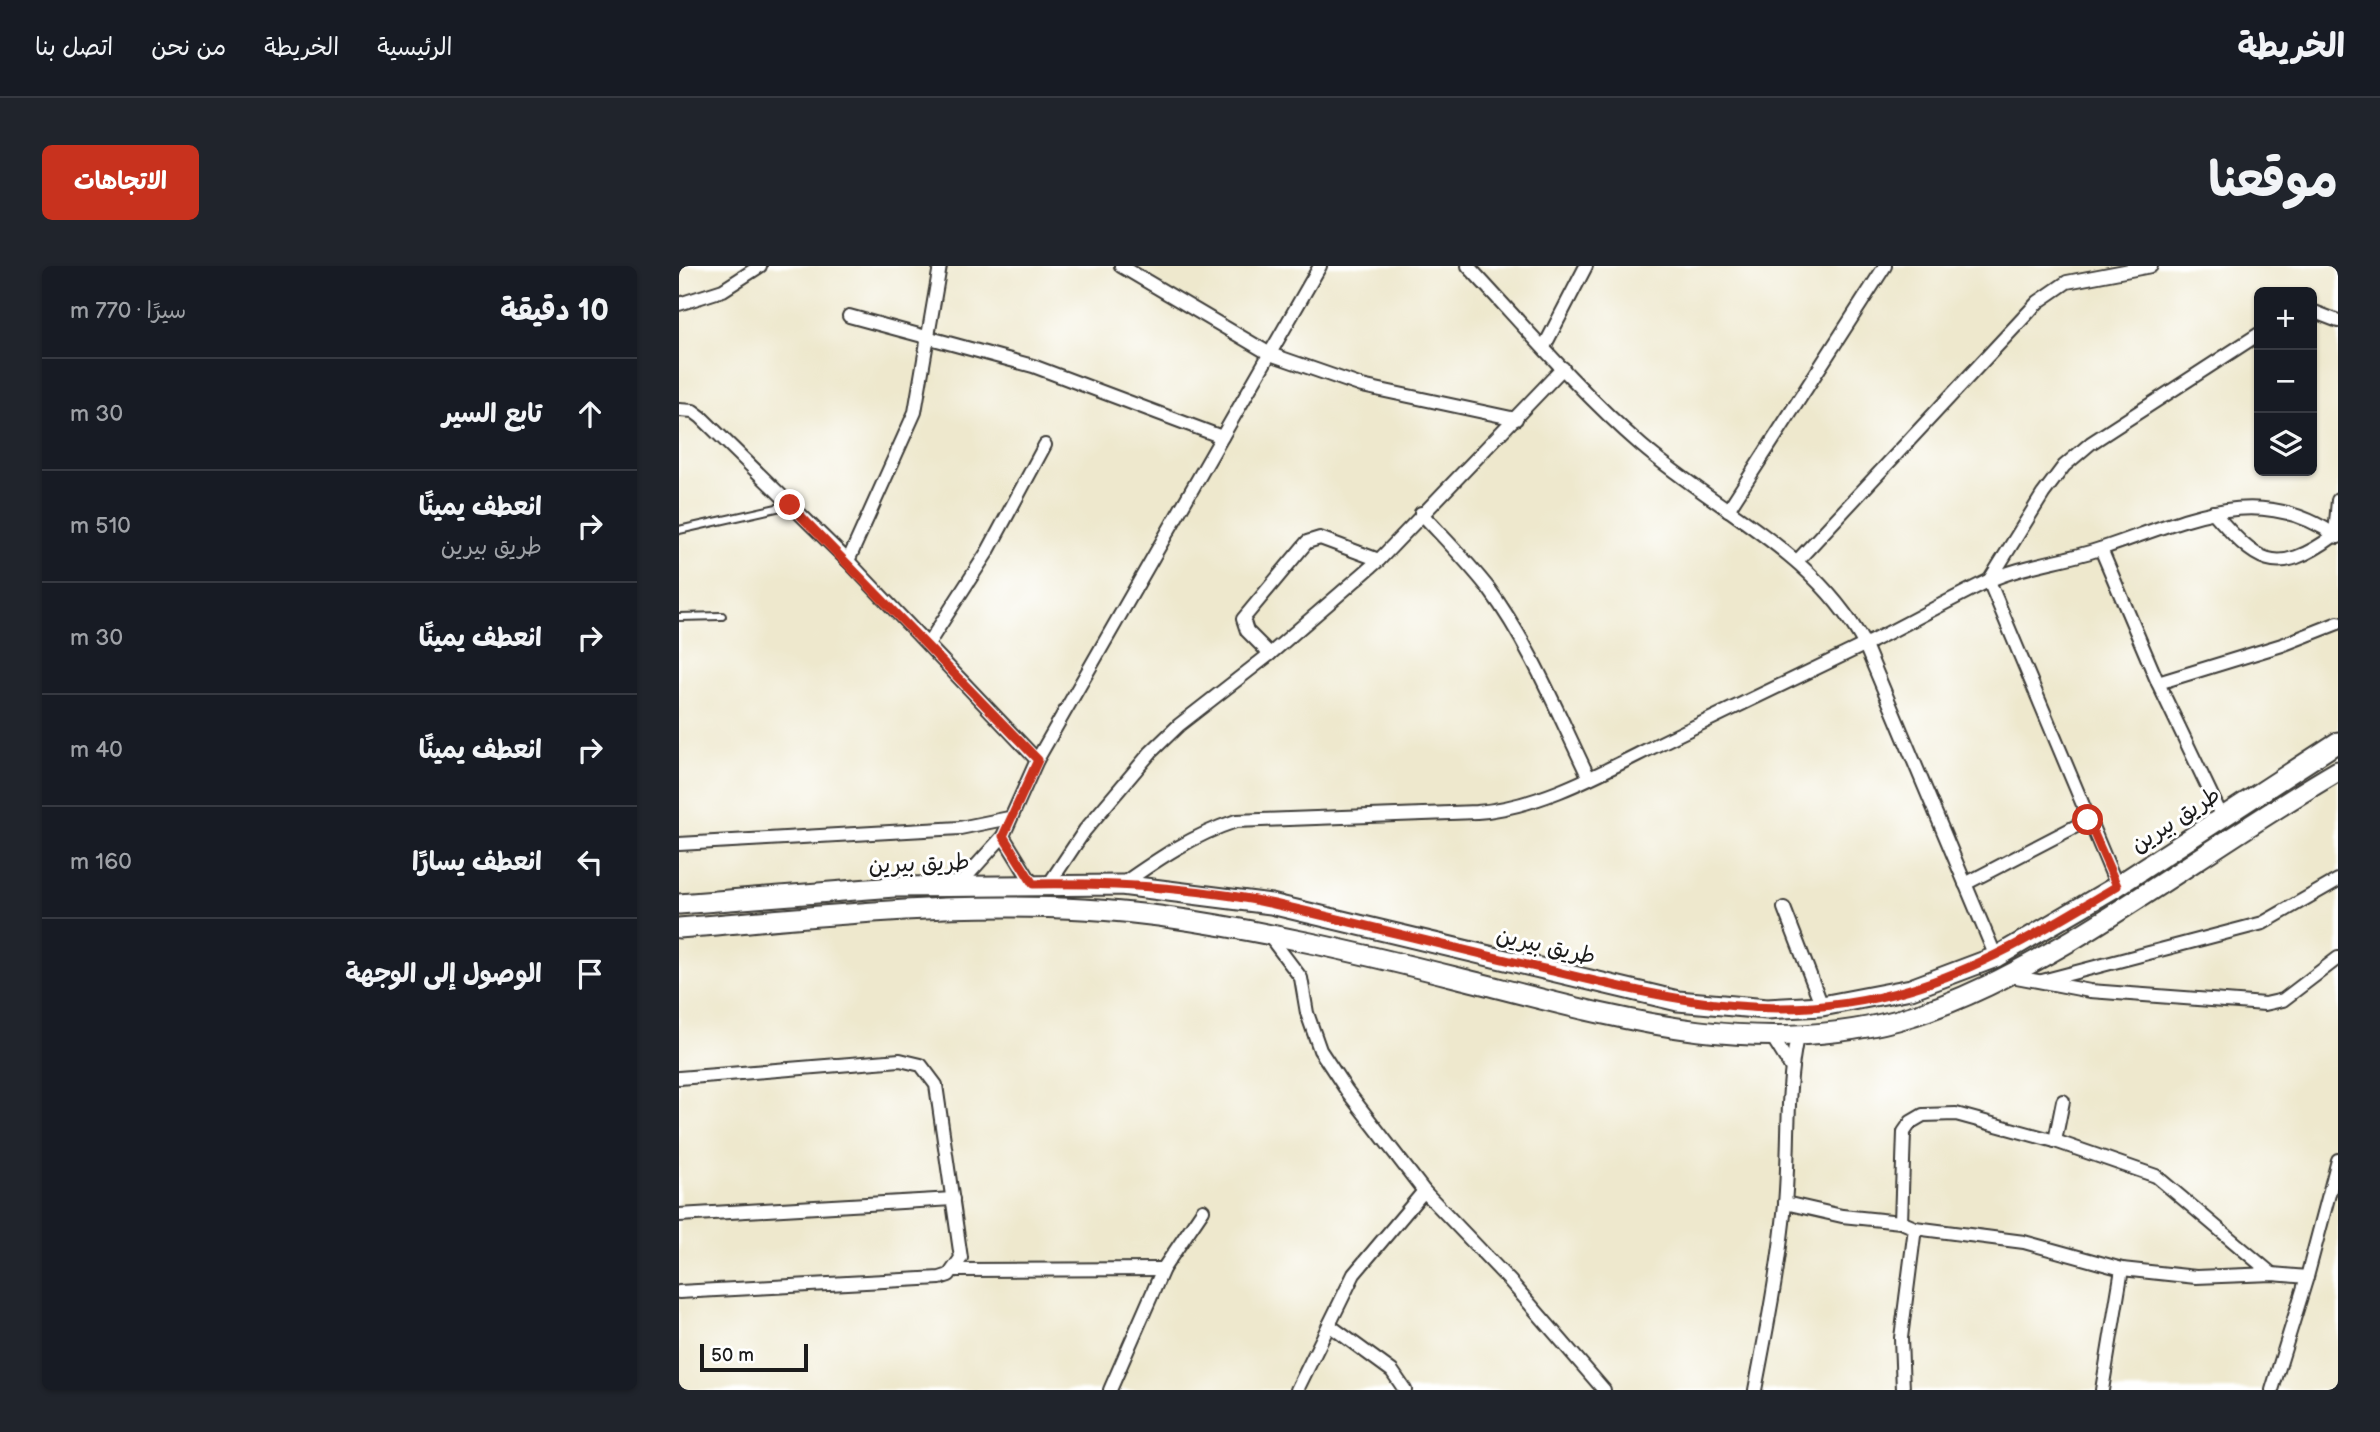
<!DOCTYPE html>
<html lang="ar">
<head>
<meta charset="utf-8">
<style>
	:root { --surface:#171b24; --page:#20242c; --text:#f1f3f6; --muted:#9ea1a6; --line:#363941; --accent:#c8321e }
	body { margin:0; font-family:"Balsamiq Sans","Playpen Sans Arabic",sans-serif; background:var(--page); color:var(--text); direction:rtl }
	.controls { position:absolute; right:21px; top:21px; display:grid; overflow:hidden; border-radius:10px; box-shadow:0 2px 5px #0004 }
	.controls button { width:63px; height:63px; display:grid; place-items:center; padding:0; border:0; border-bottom:2px solid var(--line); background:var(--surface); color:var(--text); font:35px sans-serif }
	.scale { position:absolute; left:21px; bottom:18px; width:108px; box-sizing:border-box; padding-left:7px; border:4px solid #1c1c1c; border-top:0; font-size:19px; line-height:24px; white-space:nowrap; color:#1c1c1c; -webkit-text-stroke:5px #fff; paint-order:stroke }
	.stop { position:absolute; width:21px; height:21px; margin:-16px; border:5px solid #c8321e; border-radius:50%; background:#fff }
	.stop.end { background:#c8321e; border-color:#fff; box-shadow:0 2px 7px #0008 }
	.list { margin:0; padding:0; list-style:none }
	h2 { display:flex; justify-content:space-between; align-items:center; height:91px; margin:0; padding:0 28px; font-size:30px }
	h2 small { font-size:23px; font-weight:400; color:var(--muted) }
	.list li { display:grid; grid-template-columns:46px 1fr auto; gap:21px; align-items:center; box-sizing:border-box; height:112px; padding:0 28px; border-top:2px solid var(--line) }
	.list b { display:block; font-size:26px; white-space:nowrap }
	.list p { margin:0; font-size:23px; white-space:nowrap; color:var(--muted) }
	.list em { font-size:23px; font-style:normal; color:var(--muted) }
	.icon { flex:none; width:38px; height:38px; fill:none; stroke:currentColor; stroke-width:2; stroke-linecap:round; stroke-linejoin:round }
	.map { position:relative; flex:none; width:1659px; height:1124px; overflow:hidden; direction:ltr; border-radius:10px }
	header { display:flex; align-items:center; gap:42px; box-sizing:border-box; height:98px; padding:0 35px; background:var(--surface); border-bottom:2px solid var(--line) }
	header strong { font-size:33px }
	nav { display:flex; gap:38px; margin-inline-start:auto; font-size:24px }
	.intro { display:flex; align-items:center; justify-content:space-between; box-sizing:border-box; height:168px; padding:0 42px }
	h1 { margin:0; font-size:49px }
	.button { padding:18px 32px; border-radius:10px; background:var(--accent); color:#fff; font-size:24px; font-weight:700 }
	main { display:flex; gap:42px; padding:0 42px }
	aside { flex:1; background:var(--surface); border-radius:10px; box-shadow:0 2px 5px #0004 }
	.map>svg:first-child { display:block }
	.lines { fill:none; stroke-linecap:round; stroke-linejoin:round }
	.service-casing { stroke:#3c3b37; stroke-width:10 }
	.minor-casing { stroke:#3c3b37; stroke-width:16 }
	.primary-casing { stroke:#3c3b37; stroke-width:23 }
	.service { stroke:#fff; stroke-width:6 }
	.minor { stroke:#fff; stroke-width:12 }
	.primary { stroke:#fff; stroke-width:19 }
	.route { stroke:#c8321e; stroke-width:9 }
	.labels { text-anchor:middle; stroke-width:6; stroke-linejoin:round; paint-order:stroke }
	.street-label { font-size:23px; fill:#1c1c1c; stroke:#fff }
</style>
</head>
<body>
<header>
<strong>الخريطة</strong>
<nav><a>الرئيسية</a><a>الخريطة</a><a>من نحن</a><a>اتصل بنا</a></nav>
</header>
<div class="intro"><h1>موقعنا</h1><a class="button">الاتجاهات</a></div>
<main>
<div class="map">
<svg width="1659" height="1124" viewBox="0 0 1659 1124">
	<rect width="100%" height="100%" fill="#fff"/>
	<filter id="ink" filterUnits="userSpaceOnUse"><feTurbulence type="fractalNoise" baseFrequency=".0143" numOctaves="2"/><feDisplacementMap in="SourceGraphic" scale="14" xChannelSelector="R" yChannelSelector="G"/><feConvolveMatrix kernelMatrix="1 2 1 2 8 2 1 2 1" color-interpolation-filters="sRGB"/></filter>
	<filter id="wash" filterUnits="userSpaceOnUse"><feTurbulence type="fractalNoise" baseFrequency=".00686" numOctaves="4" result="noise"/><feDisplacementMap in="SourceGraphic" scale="28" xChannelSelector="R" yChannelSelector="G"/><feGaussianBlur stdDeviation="1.57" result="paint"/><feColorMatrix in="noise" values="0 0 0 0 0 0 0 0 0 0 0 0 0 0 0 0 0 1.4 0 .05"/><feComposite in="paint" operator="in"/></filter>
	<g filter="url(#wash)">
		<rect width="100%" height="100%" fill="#eee8cd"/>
	</g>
	<g filter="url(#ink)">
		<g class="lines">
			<g class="service-casing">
				<g id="service">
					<path d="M0,264L111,239"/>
					<path d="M0,351L43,350"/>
				</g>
			</g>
			<g class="minor-casing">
				<g id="minor">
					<path d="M442,0L591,88L683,120L837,153"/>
					<path d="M789,0C845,60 900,125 962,179C1041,247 1134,284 1186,379L1317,691"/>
					<path d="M0,38L44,24L81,0"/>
					<path d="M1633,45L1659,55"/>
					<path d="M170,50L354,100L543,171"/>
					<path d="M865,81L907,0"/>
					<path d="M0,144L14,145L22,151L169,295L358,494"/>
					<path d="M1049,244L1206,0"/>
					<path d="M1534,246C1577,295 1595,314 1656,269L1659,234"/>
					<path d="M742,247C765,272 789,296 810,323C852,380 879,448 910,512"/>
					<path d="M1422,283L1479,417L1543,551"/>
					<path d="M1119,294L1359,36L1388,16L1472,0"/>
					<path d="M169,295L236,146L261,0"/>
					<path d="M249,378L309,285L366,179"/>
					<path d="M591,388L568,365L564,353L628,276L641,272L700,294"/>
					<path d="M1479,417L1603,379L1659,357"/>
					<path d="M324,570L354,619"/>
					<path d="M0,578L281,562L330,552"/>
					<path d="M370,618L406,564L472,486L500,459L591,388L700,294L884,102"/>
					<path d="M1286,618L1409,554"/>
					<path d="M442,619C479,593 514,569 557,555L798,546C865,541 930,502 990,473C1055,442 1120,411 1185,379C1226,359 1266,336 1307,316C1343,299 1386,295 1424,282C1506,255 1578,214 1659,271"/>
					<path d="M279,620L324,570L358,494L641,0"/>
					<path d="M1438,620L1310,315L1364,228L1385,200L1412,177L1580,68"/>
					<path d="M1105,642L1143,740"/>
					<path d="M588,667L622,712L628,747L641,784L668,825L745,925L831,1015L925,1124"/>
					<path d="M1332,710L1411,725L1586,738L1604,734L1659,692"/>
					<path d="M1363,715L1584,657L1659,614"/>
					<path d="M1094,772L1112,801"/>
					<path d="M0,812L221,794L242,799L257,819L282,992L270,1009L261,1012L0,1026"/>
					<path d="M1376,875L1384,835"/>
					<path d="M1106,937L1163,950L1222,956L1236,962L1222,1072L1224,1124"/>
					<path d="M0,949L274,933"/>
					<path d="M1222,956L1225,866L1232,856L1244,849L1277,848L1376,875L1477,910L1593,1008"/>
					<path d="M1236,962L1345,976L1443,1003L1517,1011L1593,1008L1628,1011"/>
					<path d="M275,1004L484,1003"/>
					<path d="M650,1059L713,1105L726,1124"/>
					<path d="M431,1124L484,1003L524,944"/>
					<path d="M618,1124L675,1008L745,925"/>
					<path d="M1076,1124C1088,1062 1100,1000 1106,938C1111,882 1106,826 1118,771"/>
					<path d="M1423,1124L1443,1003"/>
					<path d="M1593,1124L1628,1011L1659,894"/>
				</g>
			</g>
			<g class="primary-casing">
				<g id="primary">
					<path d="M0,638L215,621L442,619L592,638L999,735L1088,743L1143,740L1232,723L1317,691L1438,620L1659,476"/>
					<path d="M0,662C159,649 322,629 480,650C582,664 681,687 780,712C927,749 1068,794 1219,754C1281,737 1338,706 1393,674C1483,620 1568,558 1659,505"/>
				</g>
			</g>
			<use href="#service" class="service"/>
			<use href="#minor" class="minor"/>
			<use href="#primary" class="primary"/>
		</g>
	</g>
	<g class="lines" filter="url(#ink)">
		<path class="route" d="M111,239L359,494L324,570L354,618C433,617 517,621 595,638C687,659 778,683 870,704C995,734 1103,762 1231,723C1306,701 1371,660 1438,620L1409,554"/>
	</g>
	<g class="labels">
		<g class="street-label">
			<text transform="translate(1496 553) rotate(-33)" y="8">طريق بيرين</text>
			<text transform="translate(240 597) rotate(-2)" y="8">طريق بيرين</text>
			<text transform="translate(867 679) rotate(13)" y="8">طريق بيرين</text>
		</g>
	</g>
</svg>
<div class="controls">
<button>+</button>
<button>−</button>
<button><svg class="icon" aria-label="layers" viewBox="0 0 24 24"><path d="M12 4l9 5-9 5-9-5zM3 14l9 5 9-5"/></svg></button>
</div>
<div class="scale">50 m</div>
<div class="stop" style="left:1409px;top:554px"></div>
<div class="stop end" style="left:111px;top:239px"></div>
</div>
<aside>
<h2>10 دقيقة<small>سيرًا · 770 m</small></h2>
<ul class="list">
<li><svg class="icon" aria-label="ahead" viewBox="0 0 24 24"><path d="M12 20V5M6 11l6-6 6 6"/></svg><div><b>تابع السير</b></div><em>30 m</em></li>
<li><svg class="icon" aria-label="right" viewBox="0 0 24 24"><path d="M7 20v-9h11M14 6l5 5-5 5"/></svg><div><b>انعطف يمينًا</b><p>طريق بيرين</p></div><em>510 m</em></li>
<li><svg class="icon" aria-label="right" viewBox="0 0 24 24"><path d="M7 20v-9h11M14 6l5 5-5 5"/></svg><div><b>انعطف يمينًا</b></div><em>30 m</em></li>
<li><svg class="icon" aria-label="right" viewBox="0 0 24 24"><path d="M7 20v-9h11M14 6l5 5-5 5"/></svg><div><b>انعطف يمينًا</b></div><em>40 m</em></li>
<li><svg class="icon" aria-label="left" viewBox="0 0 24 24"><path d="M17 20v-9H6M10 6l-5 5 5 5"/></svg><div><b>انعطف يسارًا</b></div><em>160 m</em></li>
<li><svg class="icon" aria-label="arrive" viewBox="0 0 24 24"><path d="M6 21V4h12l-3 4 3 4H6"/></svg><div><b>الوصول إلى الوجهة</b></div></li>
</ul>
</aside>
</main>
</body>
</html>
